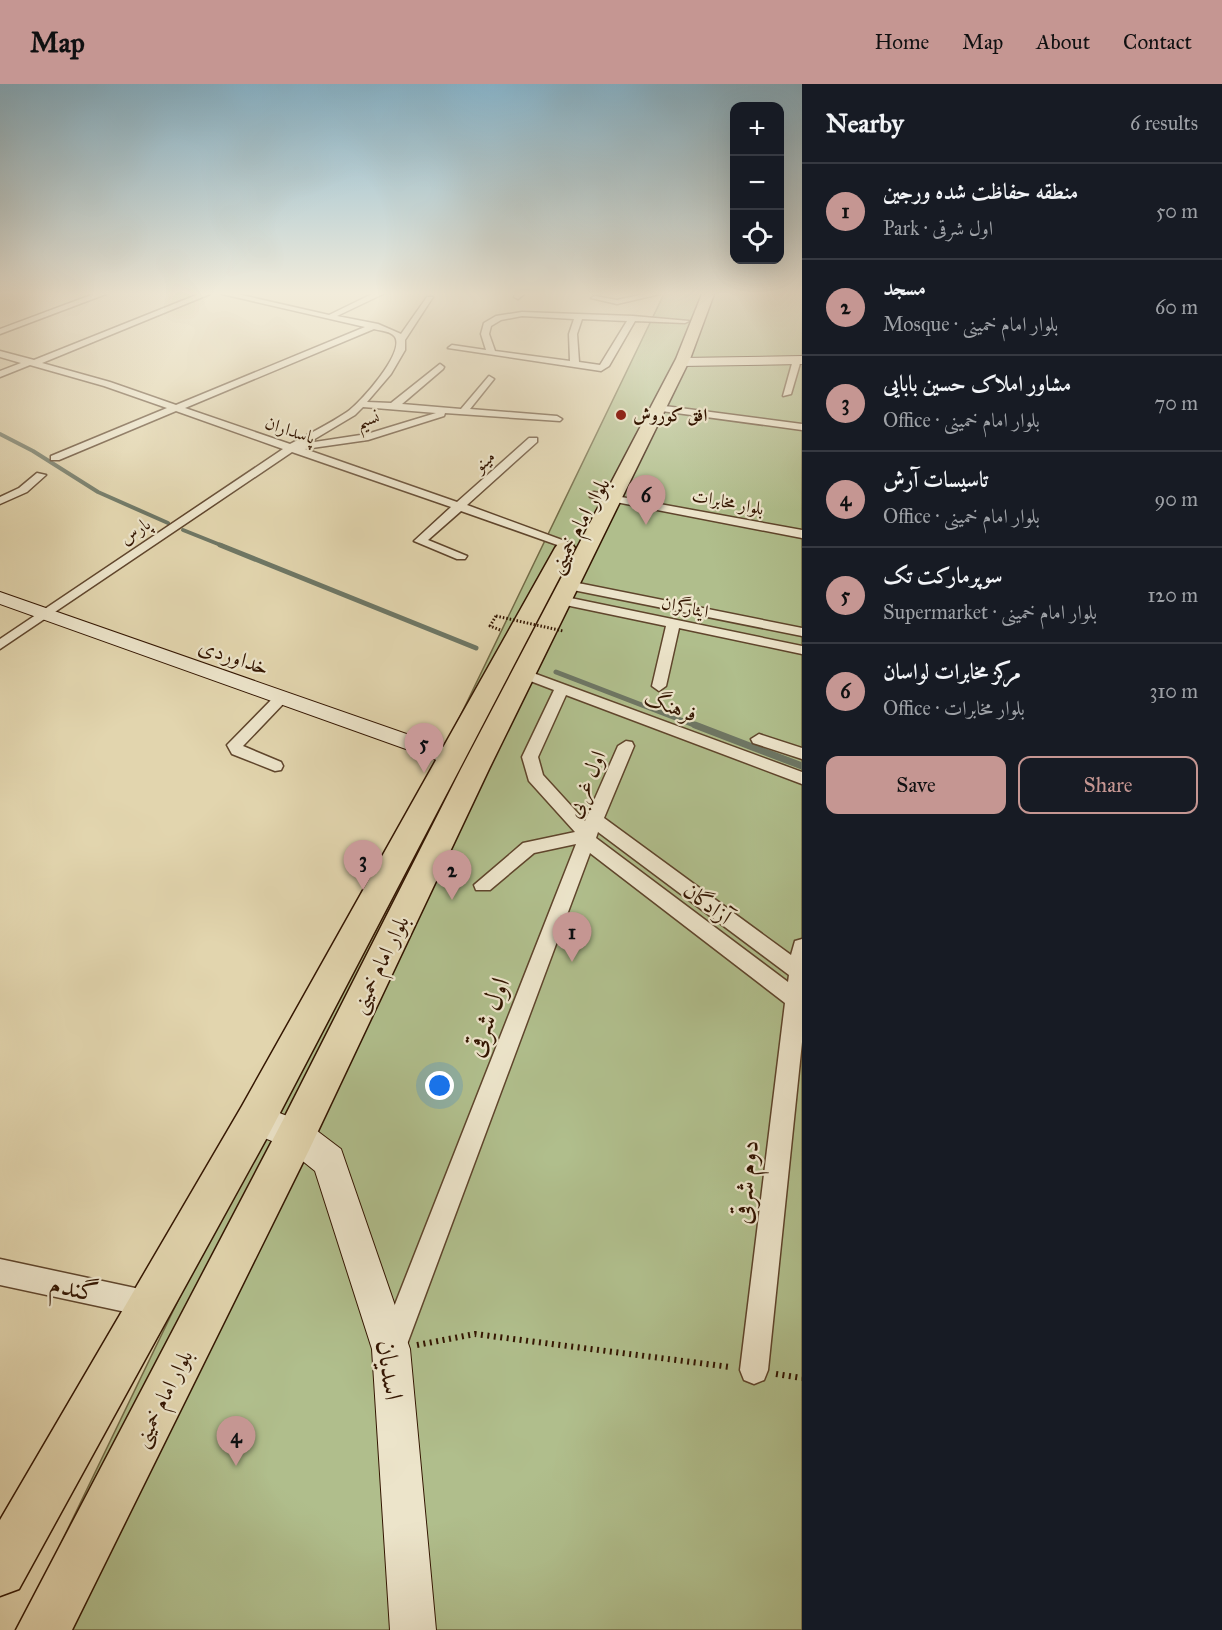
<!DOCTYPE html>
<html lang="en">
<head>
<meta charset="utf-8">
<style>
	:root { --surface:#171b24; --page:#20242c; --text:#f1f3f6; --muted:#9ea1a6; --line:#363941; --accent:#c59692 }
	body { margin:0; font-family:"IM FELL Great Primer",Amiri,serif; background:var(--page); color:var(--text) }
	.controls { position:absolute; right:18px; top:18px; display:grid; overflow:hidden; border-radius:12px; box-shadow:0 6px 24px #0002 }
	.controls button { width:54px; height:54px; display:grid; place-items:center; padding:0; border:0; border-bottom:2px solid var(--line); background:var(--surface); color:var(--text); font:30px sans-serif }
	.you { position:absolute; left:440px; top:1002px; width:21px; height:21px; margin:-15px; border:4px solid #fff; border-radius:50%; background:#1a73e8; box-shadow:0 0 0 9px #1a73e833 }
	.badge { display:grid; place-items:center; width:39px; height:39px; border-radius:50%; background:var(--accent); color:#111; font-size:20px; font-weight:700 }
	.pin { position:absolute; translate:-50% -50px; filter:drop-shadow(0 2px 3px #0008) }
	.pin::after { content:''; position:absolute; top:32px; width:21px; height:18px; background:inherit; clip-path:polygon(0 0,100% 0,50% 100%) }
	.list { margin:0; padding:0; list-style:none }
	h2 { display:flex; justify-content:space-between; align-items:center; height:78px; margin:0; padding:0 24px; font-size:26px }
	h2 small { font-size:20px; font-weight:400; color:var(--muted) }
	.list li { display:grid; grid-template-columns:39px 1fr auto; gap:18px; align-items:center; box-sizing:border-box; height:96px; padding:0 24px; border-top:2px solid var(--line) }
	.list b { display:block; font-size:22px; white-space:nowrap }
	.list p { margin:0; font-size:20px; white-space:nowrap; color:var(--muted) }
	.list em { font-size:20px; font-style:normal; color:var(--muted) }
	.actions { display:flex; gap:12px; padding:18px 24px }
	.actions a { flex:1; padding:14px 0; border:2px solid var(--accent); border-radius:12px; text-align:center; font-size:21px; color:var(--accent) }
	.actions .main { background:var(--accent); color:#111 }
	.icon { flex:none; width:33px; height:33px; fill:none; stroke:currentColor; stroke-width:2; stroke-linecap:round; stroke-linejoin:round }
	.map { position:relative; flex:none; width:802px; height:1546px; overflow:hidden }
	header { display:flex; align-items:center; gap:36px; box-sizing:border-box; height:84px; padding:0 30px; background:var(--accent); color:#111 }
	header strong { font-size:28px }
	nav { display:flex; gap:33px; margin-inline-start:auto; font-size:21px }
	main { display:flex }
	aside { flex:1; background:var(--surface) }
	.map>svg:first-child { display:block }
	.green { fill:#b0be8c; stroke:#726a46; stroke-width:1.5 }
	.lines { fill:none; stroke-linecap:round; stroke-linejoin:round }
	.stream-far2 { stroke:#6e7765; stroke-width:4 }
	.stream-far1 { stroke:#6e7765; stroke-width:5 }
	.stream { stroke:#6e7765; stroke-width:7 }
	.street-casing { stroke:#5f452c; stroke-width:3 }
	.secondary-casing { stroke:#331501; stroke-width:2 }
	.primary-casing { stroke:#331501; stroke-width:3 }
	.path-far1 { stroke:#331501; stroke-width:3; stroke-dasharray:1.5 2; stroke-linecap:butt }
	.path { stroke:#331501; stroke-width:6; stroke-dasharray:2 4.5; stroke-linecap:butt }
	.street { fill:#ece4ca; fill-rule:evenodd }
	.secondary { fill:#ece4ca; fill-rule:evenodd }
	.primary { fill:#e2d5ae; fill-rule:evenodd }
	.path-bridge { stroke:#331501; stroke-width:3; stroke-dasharray:1.5 2; stroke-linecap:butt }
	.poi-dot { fill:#8f2418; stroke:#ece4ca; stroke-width:2 }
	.labels { text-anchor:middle; stroke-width:4.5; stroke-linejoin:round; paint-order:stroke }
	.far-poi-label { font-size:18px; font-weight:bold; fill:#331501; stroke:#ece4ca; text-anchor:start }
	.far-street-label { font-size:18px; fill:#331501; stroke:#ece4ca }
	.street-label { font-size:22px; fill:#331501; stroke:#ece4ca }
	.near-street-label { font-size:27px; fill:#331501; stroke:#ece4ca }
</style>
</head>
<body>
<header>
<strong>Map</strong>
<nav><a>Home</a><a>Map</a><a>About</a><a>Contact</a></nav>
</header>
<main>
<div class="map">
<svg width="802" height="1546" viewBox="0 0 802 1546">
	<rect width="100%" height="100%" fill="#e2d5ae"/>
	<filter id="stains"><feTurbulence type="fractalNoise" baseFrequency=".00333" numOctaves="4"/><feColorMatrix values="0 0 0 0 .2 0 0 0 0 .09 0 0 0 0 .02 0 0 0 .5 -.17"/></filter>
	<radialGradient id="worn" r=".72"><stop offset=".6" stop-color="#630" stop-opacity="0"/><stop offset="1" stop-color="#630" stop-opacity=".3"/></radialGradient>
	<path class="green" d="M664,210H802V1546H19Z"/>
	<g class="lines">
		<g class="stream-far2">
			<path d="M0,350L33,367L98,408L168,439"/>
			<path d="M183,446L223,462"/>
		</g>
		<g class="stream-far1">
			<path d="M220,461L476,564"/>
			<path d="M556,588L699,643"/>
		</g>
		<path class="stream" d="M695,641L802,682"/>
		<g class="street-casing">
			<g id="street">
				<path d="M94,210H106L0,250V245Z"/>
				<path d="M199,210H210L42,279L110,298L176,321L365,243L222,210H237L329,231L372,210H383L337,232L378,240L401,250L427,213H433L405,256V266L391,290L367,318L391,319L440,280L444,283L443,285L402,320L461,325L489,292L494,295L470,325L557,332L562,335L560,337L445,329L444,332L368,356L305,365L457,418L529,354H537V358L467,421L573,460L563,463L461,427L428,456L467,472L465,475H457L414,457L451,423L292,368L0,565V555L283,365L176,327L59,376H51V372L167,324L104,302L30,281L0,293V287L21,279L0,273V267L34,276ZM374,245C381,247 391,247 395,253C405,269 360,319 347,328C329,340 309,350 290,360L185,324ZM363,323L436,329L367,350L308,359L355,331Z"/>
				<path d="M516,210H524L518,215L514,213Z"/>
				<path d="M644,210H660L617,220L591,214L595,212L617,216Z"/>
				<path d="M522,228L633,232L689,237L685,239L635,237L609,282L601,287L448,264L452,261L486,266L481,250L484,239L496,232ZM522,232L574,235L569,250L570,277L495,267L489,250L491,242L501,236ZM582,235L627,237L600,281L579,278L577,250Z"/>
				<path d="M797,273L801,276L791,310L783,312L793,276Z"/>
				<path d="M657,321L802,340V346L654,326L652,324Z"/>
				<path d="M37,389L46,391L27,408L0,420V413L19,404Z"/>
				<path d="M594,408L802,446V454L590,413V409Z"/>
				<path d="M568,497L802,544V552L563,504V498Z"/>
				<path d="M561,512L802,562V570L679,544L666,602L659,607L652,602L666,542L556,519V513Z"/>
				<path d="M525,586L802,688V700L566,611L538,673L543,691L585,737L618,662L626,657L632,658L634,662L604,734L791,871L795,857L802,855V958L768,1286L764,1296L754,1300L744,1296L740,1286L785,919L590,769L403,1271L393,1275L383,1271L379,1261L576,760L534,769L490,806H476L474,801L523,759L575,748L529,697L522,673L554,606L520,593L518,590ZM598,748L789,891L788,898L596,754Z"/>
				<path d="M281,609L289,614L286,617L243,662L281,678L283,682L281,686L275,687L232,670L227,661L276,611Z"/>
				<path d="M759,650L802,664V675L753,659L751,655Z"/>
				<path d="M0,1175L149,1207L158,1211L162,1220L158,1229L149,1233L0,1201Z"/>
			</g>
		</g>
		<g class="secondary-casing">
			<g id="secondary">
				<path d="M802,272V280L681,282L675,278L681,274Z"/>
				<path d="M0,508L461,669L464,674L461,679L453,682L445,679L0,520Z"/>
				<path d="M256,1020L308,1040L341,1065L410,1265L436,1546H390L372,1265L315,1087L284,1062L245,1046L240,1035L245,1024Z"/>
			</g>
		</g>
		<g class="primary-casing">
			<g id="primary">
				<path d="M702,210H714L690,275L489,685L310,1064L72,1546H16L282,1038L461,685L676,275Z"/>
				<path d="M565,458L572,460L575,464L270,1048L19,1505L0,1512V1436L242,1022L555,464L558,460Z"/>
			</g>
		</g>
		<path class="path-far1" d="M496,532L490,542L500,546"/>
		<g class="path">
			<path d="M417,1261L475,1250L730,1283"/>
			<path d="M776,1290L802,1294"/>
		</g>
		<use href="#street" class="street"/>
		<use href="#secondary" class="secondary"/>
		<use href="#primary" class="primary"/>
		<path class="path-bridge" d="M496,532L563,547"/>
	</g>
	<linearGradient id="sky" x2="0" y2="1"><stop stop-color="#87b6ce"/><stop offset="0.49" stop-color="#f2ecdb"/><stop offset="1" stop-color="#f2ecdb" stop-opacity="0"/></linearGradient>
	<rect width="802" height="427" fill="url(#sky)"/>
	<circle class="poi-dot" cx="621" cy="331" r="6"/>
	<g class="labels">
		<g class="far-poi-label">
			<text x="633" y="337">افق کوروش</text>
		</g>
		<g class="far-street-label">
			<text transform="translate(368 335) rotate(-15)" y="6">نسیم</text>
			<text transform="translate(290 346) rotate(19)" y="6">پاسداران</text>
			<text transform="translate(484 377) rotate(-42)" y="6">مینو</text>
			<text transform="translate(728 418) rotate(11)" y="6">بلوار مخابرات</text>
			<text transform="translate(135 447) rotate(-34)" y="6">پارس</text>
			<text transform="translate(685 523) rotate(12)" y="6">ایثارگران</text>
		</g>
		<g class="street-label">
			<text transform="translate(578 441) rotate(-61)" y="8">بلوار امام خمینی</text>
			<text transform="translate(234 572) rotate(19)" y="8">خداوردی</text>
			<text transform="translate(671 621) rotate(21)" y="8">فرهنگ</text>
			<text transform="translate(585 700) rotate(-67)" y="8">اول غربی</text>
			<text transform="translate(708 819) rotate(37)" y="8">آزادگان</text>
			<text transform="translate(379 880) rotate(-64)" y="8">بلوار امام خمینی</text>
			<text transform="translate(162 1314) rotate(-63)" y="8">بلوار امام خمینی</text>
		</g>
		<g class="near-street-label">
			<text transform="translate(487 933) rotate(-69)" y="9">اول شرقی</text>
			<text transform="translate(745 1098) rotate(-84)" y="9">دوم شرقی</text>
			<text transform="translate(74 1204) rotate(12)" y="9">گندم</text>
			<text transform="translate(390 1286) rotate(82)" y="9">اسدیان</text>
		</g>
	</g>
	<rect width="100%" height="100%" filter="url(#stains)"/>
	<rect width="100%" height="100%" fill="url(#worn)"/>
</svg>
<div class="controls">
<button>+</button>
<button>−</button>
<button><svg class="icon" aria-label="locate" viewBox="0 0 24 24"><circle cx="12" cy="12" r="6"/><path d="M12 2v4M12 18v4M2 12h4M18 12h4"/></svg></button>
</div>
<div class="you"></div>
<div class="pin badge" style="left:572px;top:878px">1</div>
<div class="pin badge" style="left:452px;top:816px">2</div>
<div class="pin badge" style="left:363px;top:806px">3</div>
<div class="pin badge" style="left:236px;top:1382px">4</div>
<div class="pin badge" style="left:424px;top:689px">5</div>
<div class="pin badge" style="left:646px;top:441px">6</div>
</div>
<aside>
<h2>Nearby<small>6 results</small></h2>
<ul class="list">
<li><span class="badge">1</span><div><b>منطقه حفاظت شده ورجین</b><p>Park · اول شرقی</p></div><em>50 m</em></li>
<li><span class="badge">2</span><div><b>مسجد</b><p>Mosque · بلوار امام خمینی</p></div><em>60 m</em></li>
<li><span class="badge">3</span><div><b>مشاور املاک حسین بابایی</b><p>Office · بلوار امام خمینی</p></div><em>70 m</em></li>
<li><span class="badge">4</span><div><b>تاسیسات آرش</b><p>Office · بلوار امام خمینی</p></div><em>90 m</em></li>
<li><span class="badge">5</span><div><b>سوپرمارکت تک</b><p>Supermarket · بلوار امام خمینی</p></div><em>120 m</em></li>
<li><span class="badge">6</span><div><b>مرکز مخابرات لواسان</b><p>Office · بلوار مخابرات</p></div><em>310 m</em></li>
</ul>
<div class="actions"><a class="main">Save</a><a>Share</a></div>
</aside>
</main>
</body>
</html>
